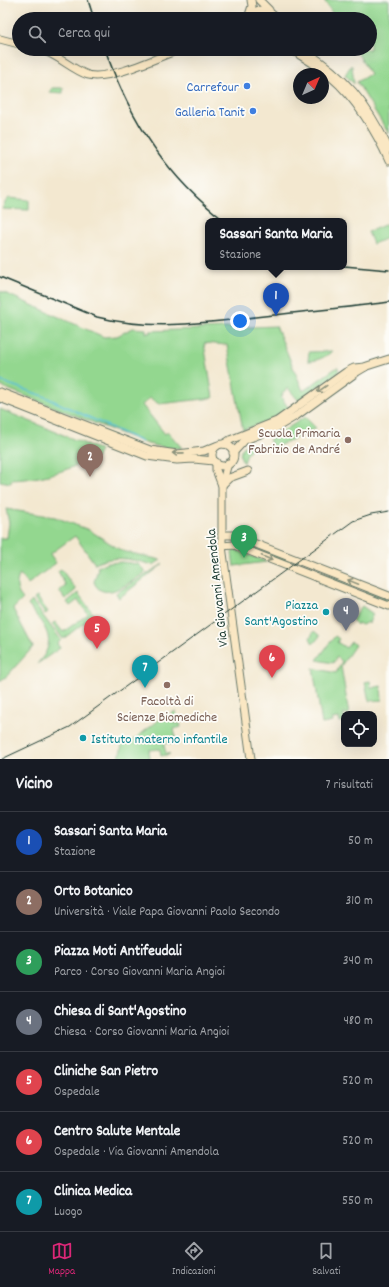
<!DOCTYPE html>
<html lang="it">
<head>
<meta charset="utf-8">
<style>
	:root { --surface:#171b24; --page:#242831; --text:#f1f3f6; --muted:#9ea1a6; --line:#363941; --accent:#db2777 }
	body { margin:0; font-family:Dekko,sans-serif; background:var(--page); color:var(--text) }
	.controls { position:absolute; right:12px; bottom:12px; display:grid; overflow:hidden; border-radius:8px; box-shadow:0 4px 16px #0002 }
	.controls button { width:36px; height:36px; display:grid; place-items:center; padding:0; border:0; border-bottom:1px solid var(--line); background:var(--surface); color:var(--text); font:20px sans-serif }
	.compass { position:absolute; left:293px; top:68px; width:36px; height:36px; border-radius:50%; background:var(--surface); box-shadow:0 4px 16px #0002; rotate:44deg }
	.you { position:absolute; left:240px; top:321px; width:14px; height:14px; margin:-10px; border:3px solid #fff; border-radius:50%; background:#1a73e8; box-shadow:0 0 0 6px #1a73e833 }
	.badge { display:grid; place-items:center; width:26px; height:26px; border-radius:50%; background:var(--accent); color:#fff; font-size:13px; font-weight:700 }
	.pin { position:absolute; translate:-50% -33px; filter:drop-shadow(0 1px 2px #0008) }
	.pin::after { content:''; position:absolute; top:21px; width:14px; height:12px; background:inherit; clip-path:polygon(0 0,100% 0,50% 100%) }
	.popup { position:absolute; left:205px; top:218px; width:142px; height:52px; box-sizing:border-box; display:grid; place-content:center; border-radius:8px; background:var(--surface); filter:drop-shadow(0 1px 3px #0005); font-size:13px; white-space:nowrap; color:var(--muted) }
	.popup b { font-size:15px; color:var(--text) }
	.popup::after { content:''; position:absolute; left:50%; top:100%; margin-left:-8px; border:8px solid transparent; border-top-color:var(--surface) }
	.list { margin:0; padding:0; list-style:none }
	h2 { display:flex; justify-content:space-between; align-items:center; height:52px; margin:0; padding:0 16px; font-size:17px }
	h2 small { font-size:13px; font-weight:400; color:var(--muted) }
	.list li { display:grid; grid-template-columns:26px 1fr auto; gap:12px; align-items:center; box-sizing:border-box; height:60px; padding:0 16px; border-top:1px solid var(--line) }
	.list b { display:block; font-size:15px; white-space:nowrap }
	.list p { margin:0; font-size:13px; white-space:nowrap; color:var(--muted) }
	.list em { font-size:13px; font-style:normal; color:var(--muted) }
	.icon { flex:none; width:22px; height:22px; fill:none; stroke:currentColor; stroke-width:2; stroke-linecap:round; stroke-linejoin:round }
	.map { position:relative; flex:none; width:389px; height:759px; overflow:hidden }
	.search { position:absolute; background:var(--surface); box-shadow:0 4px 16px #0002; left:12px; right:12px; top:12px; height:44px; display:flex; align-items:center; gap:10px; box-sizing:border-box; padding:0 14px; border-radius:22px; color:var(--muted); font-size:15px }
	.sheet { height:472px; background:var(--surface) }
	nav { display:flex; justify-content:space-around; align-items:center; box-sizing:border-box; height:56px; border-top:1px solid var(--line); background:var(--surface); font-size:11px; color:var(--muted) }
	nav a { display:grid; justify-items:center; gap:2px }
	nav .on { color:var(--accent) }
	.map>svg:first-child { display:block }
	.green { fill:#93d78f; stroke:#598a62 }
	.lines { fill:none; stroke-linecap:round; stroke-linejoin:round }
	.stream { stroke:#59bfd7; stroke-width:1.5 }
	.secondary-casing { stroke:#69796b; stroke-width:9 }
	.secondary { stroke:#fae7c3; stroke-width:7 }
	.tram { stroke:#1f3d34; stroke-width:1 }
	.rail { stroke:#1f3d34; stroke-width:1.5 }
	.oneway { stroke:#8c927c }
	.shop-dot { fill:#3f7fe0; stroke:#fdfcf7; stroke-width:1.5 }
	.education-dot { fill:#8d6e63; stroke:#fdfcf7; stroke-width:1.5 }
	.culture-dot { fill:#0f9aa8; stroke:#fdfcf7; stroke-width:1.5 }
	.labels { text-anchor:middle; stroke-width:3.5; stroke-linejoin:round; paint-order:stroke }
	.shop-label { font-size:14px; fill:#366cbe; stroke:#fdfcf7; text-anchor:end }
	.education-label { font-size:14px; fill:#785e54; stroke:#fdfcf7; text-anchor:end }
	.street-label { font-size:14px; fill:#1f3d34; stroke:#fdfcf7 }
	.culture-label { font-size:14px; fill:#0d838f; stroke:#fdfcf7; text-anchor:end }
</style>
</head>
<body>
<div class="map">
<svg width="389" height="759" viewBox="0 0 389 759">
	<rect width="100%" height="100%" fill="#fdfcf7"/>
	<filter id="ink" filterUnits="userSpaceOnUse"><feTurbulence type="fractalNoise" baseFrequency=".025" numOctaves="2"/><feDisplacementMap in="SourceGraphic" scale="8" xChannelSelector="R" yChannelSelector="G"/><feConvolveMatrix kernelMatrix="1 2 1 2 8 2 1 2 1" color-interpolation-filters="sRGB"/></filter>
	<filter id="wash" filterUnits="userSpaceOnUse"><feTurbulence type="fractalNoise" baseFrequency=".012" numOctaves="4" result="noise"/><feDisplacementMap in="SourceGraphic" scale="16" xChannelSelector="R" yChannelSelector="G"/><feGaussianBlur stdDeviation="0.9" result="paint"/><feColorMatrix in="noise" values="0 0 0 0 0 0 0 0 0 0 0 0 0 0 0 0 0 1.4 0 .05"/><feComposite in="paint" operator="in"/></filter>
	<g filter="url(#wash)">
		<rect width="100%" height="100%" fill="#f3e8d0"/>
		<g class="green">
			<path d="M324,0H389V134L357,82L370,74L355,49H370V19H336Z"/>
			<path d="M351,65L352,66L354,84L345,75Z"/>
			<path d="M52,88H63V93L50,92Z"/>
			<path d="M9,198L29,200V210L2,209L6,201Z"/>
			<path d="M389,223V237L373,244L368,232Z"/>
			<path d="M0,291L104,337L117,336L133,328L146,329V333H150V331L276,326L303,391L336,368L338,367L339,372L298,400L288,388L282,393L283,395L281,397L289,409L267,421L243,430L227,345L204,343L213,398L159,404L150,398L142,405L165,434L168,432L182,448H167L148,444L0,386Z"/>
			<path d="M332,351H333C325,357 318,361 308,361L309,352Z"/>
			<path d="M0,409L100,450L96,459L90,456L85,459L86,461C61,473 39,479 11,480V483L0,481Z"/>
			<path d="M305,417L316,428L274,448L269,440Z"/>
			<path d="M250,442L252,447L247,453L244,463C237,454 241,447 250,442Z"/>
			<path d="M6,509L55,517L89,530L122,551L161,560L153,565C133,560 114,554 95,564L75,536L50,554L56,563L28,584L20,574C15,583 16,592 23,599L13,609L33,647L7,676L0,681V538H7L9,523Z"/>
			<path d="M236,541L291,560L290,564L234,542Z"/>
			<path d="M234,550H236L267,562L234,566L232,553Z"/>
			<path d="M122,562L138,564L146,572C133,580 103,605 94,582L98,569L97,567L108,563Z"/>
			<path d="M163,564L119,598L116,593L160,566Z"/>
			<path d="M305,566L356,586L354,590L304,570Z"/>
			<path d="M61,569L76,590L65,599L59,591L66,586L58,571Z"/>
			<path d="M365,589L389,599V604L363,593Z"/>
			<path d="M78,593L94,615L63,639L52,624L55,622L63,632L88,614L78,600L70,606L67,602Z"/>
			<path d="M37,597L48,612L45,614L34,599Z"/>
			<path d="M32,601L61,640L57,644L60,648L37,664C60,640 44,626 28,605Z"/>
			<path d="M362,606L373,614L369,623L368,622L362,625L358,623L357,625L352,620Z"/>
			<path d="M314,631L320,636L313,644L310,638Z"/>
			<path d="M335,636L339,639L337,642L346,648L351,642L355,645L341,666L349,714H344V721L340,722L339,718L332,719L333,722L322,724L313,668L336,673L342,661L337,657L333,663L317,660Z"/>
			<path d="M370,681L371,688L381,686L382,700L369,701L365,682Z"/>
			<path d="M174,712H176L177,716L173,717L174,724L180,723L181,727L174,729L176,739L174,743H165L164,746L166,753L170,754L161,756L160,749L149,750L150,759H119L122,745L125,741L128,744L167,714L168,716Z"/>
		</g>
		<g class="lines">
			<path class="stream" d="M0,381L43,396L142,442"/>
		</g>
	</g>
	<g filter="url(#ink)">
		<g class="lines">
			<g class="secondary-casing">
				<g id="secondary">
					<path d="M259,0L269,10"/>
					<path d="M249,15L252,6L251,0"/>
					<path d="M247,19C254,7 269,7 276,19"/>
					<path d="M0,39L19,44"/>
					<path d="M39,49C57,54 71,69 88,75C109,81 159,57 180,49"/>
					<path d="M290,49C304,58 319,66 331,77C355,97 377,133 389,161"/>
					<path d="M302,49C346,77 366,102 389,149"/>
					<path d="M0,392L150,450L177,454L204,451L216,446"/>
					<path d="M0,398L147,456L177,460L194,459L214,461"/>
					<path d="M224,444L230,440L277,421L346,372L354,368L365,367"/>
					<circle cx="223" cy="455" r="11"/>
					<path d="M233,453L245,440L276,428L296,416L357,372L367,366L389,359"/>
					<path d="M216,462V470L221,483"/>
					<path d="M228,463L222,485V546L251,759"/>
					<path d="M222,485L229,478L248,471"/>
					<path d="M222,535H233L389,596"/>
					<path d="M222,546L234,545L389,606"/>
				</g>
			</g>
			<use href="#secondary" class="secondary"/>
			<path class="tram" d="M2,759L70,727L353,521L371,515L389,512"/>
			<g class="rail">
				<path d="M88,0L94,19"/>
				<path d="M105,49C129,118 166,177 225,221"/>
				<path d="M344,266L389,270"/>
				<path d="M0,277L97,317C159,333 221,320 283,314C319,310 354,307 389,302"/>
			</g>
		</g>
		<defs><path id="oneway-shaft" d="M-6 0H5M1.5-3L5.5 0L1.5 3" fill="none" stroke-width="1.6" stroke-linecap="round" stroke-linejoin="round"/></defs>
		<g class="oneway">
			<use href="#oneway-shaft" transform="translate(322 389) rotate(144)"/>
			<use href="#oneway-shaft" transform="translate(178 453) rotate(179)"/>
			<use href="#oneway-shaft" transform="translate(267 558) rotate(23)"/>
			<use href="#oneway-shaft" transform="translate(353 582) rotate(-158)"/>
		</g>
	</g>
	<g class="shop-dot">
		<circle cx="247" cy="86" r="4"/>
		<circle cx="253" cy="111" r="4"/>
	</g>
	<g class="education-dot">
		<circle cx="348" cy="440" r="4"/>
		<circle cx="167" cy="685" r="4"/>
	</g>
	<g class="culture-dot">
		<circle cx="326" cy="612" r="4"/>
		<circle cx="83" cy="738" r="4"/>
	</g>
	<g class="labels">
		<g class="shop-label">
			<text x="239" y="91">Carrefour</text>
			<text x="245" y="116">Galleria Tanit</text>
		</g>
		<g class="education-label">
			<text x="340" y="437">Scuola Primaria<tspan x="340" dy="16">Fabrizio de André</tspan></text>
			<text x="167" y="705" text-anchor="middle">Facoltà di<tspan x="167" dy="16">Scienze Biomediche</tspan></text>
		</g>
		<g class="street-label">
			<text transform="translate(216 588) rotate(-96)" y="5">Via Giovanni Amendola</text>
		</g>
		<g class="culture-label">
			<text x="318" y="609">Piazza<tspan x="318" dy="16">Sant'Agostino</tspan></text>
			<text x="91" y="743" text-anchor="start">Istituto materno infantile</text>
		</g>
	</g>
</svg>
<div class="controls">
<button><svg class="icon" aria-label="locate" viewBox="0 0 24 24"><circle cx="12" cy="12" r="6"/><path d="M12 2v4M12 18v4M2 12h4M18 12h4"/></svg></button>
</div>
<svg class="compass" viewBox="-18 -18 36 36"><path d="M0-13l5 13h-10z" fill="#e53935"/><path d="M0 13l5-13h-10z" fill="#9ea1a6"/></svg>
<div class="you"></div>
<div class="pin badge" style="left:276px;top:316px;background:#1a4fb4">1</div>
<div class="popup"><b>Sassari Santa Maria</b>Stazione</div>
<div class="pin badge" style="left:90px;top:477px;background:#8d6e63">2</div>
<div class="pin badge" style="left:244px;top:558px;background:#2e9e5b">3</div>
<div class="pin badge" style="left:346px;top:631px;background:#6b7280">4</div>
<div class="pin badge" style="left:97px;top:649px;background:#e0444e">5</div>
<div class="pin badge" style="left:272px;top:678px;background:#e0444e">6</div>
<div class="pin badge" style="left:145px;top:688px;background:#0f9aa8">7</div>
<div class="search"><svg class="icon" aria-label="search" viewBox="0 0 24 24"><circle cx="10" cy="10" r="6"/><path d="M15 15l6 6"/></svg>Cerca qui</div>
</div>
<section class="sheet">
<h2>Vicino<small>7 risultati</small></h2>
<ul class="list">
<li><span class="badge" style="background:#1a4fb4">1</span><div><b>Sassari Santa Maria</b><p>Stazione</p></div><em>50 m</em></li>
<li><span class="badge" style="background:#8d6e63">2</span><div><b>Orto Botanico</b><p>Università · Viale Papa Giovanni Paolo Secondo</p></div><em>310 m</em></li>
<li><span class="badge" style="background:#2e9e5b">3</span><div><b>Piazza Moti Antifeudali</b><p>Parco · Corso Giovanni Maria Angioi</p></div><em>340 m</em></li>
<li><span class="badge" style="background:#6b7280">4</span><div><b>Chiesa di Sant'Agostino</b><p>Chiesa · Corso Giovanni Maria Angioi</p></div><em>480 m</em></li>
<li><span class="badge" style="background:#e0444e">5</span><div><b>Cliniche San Pietro</b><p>Ospedale</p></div><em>520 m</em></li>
<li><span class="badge" style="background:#e0444e">6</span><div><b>Centro Salute Mentale</b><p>Ospedale · Via Giovanni Amendola</p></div><em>520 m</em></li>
<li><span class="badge" style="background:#0f9aa8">7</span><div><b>Clinica Medica</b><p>Luogo</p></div><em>550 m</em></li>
</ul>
</section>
<nav>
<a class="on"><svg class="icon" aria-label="map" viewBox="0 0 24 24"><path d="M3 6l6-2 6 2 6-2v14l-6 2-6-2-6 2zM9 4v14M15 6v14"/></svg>Mappa</a>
<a><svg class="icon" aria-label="directions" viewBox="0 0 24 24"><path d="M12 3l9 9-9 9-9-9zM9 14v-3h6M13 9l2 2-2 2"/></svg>Indicazioni</a>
<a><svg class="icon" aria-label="saved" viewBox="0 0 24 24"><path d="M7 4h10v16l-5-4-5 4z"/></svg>Salvati</a>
</nav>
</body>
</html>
